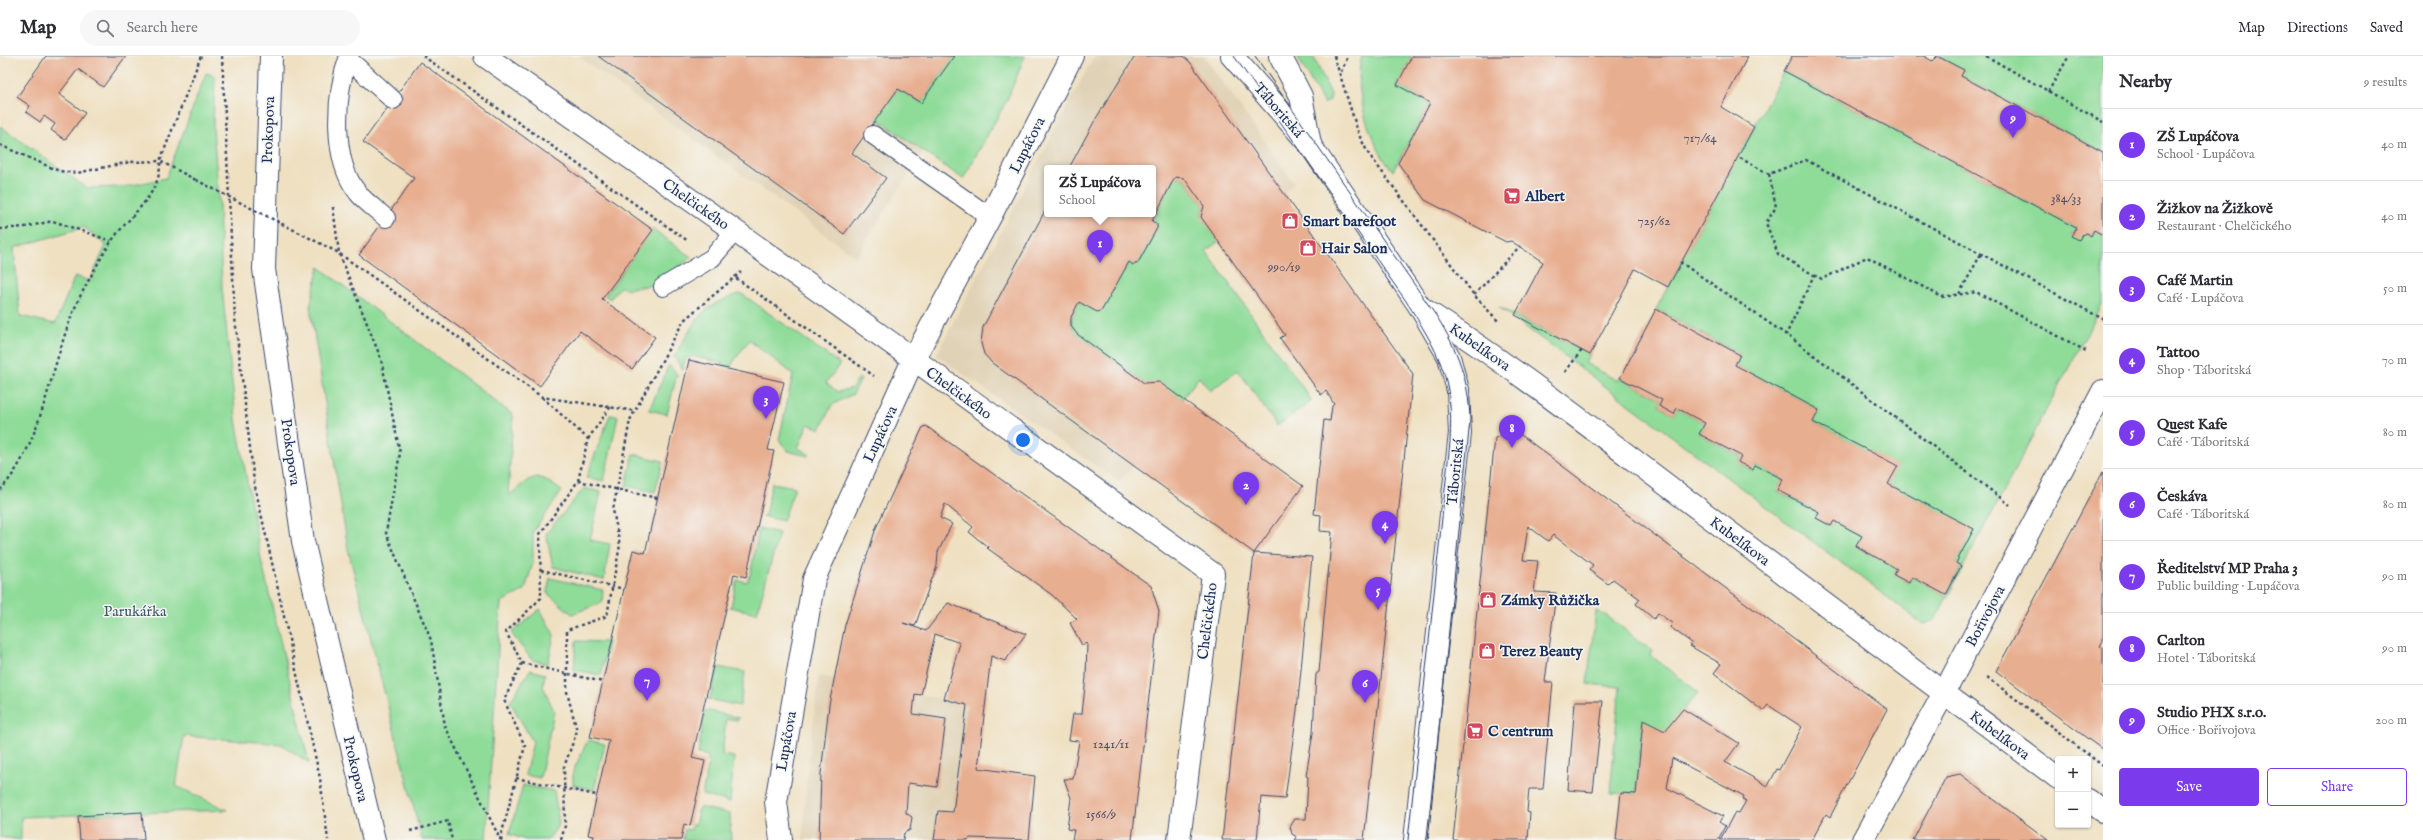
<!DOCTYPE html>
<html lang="en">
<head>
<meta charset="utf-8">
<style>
	:root { --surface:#fff; --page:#f7f7f7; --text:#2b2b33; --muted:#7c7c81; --line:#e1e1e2; --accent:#7c3aed }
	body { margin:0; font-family:"IM FELL English",serif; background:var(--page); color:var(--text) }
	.controls { position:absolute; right:12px; bottom:12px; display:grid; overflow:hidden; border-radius:4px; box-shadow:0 1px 3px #0004 }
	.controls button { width:36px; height:36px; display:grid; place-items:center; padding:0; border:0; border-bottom:1px solid var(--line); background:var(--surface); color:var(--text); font:20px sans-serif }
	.you { position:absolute; left:1023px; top:384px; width:14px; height:14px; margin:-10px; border:3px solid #fff; border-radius:50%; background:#1a73e8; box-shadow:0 0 0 6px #1a73e833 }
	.badge { display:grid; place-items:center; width:26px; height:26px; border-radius:50%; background:var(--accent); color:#fff; font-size:13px; font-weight:700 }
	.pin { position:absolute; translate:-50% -33px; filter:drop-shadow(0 1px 2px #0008) }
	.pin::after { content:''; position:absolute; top:21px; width:14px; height:12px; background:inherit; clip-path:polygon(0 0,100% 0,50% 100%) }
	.popup { position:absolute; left:1044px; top:109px; width:112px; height:52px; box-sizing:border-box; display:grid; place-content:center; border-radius:4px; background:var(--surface); filter:drop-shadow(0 1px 3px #0005); font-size:13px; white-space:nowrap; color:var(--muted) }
	.popup b { font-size:15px; color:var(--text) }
	.popup::after { content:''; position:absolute; left:50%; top:100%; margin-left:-8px; border:8px solid transparent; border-top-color:var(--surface) }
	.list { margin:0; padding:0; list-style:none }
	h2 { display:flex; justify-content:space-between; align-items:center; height:52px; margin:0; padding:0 16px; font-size:17px }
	h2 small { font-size:13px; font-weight:400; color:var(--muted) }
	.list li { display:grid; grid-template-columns:26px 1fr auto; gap:12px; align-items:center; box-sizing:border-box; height:72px; padding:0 16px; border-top:1px solid var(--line) }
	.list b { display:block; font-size:15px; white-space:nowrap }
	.list p { margin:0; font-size:13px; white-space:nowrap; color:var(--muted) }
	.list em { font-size:13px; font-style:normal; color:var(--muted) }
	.actions { display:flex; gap:8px; padding:12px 16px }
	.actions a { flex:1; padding:9px 0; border:1px solid var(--accent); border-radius:4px; text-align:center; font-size:14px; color:var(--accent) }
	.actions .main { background:var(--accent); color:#fff }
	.icon { flex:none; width:22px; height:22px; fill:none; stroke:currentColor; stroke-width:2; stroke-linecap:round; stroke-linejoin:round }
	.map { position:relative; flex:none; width:2103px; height:784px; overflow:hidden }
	header { display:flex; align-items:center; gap:24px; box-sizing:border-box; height:56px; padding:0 20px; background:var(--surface); border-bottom:1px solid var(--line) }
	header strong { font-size:19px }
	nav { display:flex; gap:22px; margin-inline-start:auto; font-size:14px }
	.search { width:280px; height:36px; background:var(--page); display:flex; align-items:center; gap:10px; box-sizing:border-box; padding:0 14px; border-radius:22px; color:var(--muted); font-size:15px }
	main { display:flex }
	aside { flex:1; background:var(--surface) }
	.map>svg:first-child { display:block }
	.built { fill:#e0d2b6; fill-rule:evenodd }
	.green { fill:#8fdc99; stroke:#55867c; fill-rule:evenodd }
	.building { fill:#e8ae90 }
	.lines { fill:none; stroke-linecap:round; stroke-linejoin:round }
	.lane-casing { stroke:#3b4a6d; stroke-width:20 }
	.street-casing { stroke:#3b4a6d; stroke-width:24 }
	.secondary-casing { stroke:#3b4a6d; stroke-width:24 }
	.path { stroke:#3b4a6d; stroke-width:2.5; stroke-dasharray:3 3; stroke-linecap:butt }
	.lane { stroke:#fff; stroke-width:18 }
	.street { stroke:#fff; stroke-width:22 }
	.secondary { stroke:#fff; stroke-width:22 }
	.tram { stroke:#1b2f5e; stroke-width:1 }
	.path-bridge { stroke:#3b4a6d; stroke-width:2.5; stroke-dasharray:3 3; stroke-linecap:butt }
	.labels { text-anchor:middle; stroke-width:3; stroke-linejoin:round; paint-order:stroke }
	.number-label { font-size:13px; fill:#4e4f6a }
	.street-label { font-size:15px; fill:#1b2f5e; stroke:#f6f6f2 }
	.poi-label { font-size:15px; font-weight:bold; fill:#1b2f5e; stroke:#f6f6f2; text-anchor:start }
	.park-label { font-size:15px; fill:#385a6d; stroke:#f6f6f2 }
</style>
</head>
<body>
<header>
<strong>Map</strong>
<div class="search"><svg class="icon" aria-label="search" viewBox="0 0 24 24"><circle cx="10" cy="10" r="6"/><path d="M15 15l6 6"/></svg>Search here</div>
<nav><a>Map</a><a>Directions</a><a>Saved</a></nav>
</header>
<main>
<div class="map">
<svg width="2103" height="784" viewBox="0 0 2103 784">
	<rect width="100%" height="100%" fill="#f6f6f2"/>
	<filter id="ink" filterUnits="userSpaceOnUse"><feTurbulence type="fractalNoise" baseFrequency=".025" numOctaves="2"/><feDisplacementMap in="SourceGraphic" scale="8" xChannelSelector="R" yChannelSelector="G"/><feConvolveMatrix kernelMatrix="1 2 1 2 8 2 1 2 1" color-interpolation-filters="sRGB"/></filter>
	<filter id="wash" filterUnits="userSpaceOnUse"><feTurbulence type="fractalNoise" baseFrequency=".012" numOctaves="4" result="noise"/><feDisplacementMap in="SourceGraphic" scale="16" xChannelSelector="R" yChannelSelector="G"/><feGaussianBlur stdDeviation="0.9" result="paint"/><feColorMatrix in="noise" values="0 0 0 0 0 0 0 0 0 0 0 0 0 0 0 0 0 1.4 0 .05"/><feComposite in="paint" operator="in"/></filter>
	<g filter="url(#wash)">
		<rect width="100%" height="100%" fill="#efe0c1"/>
		<g class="built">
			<path d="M578,0H983L856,201Z"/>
			<path d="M1094,0H1204L1294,127L1285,137L1206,195L1239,241L1199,321L1134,410L1119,426L936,299ZM1047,112H1153V158H1047Z"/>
			<path d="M819,620L944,643L984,654L973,758L968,784H803L806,726Z"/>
		</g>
		<g class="green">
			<path d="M954,0H1025L1007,44L963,123L876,62L898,33L921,47Z"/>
			<path d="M1297,0H1313L1331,38L1330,44L1324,48Z"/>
			<path d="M1362,0H1412L1397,29L1430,47L1393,115C1370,90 1352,33 1362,0Z"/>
			<path d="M1937,0H2103V96L1961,20L1964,14Z"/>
			<path d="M1784,15L2076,172L2071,180L2087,177L2091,180L2094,174L2103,179V247L1935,564L1923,568L1499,251L1590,299L1585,307L1618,325L1620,322L1662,344L1659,350L1674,358L1677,352L1705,367L1699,378L1741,400L1738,406L1752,414L1755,409L1783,423L1777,435L1819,456L1816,462L1831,470L1834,465L1862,480L1856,490L1897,513L1894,519L1909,527L1912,521L1946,539L1961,510L1956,507L1973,473L1888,428L1897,410L1813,366L1819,354L1735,309L1740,298L1656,253Z"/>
			<path d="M206,17L215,20L213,71L219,147L222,232L236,363L261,503L309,707L281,688L184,680L176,730L227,754L21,761V784L0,781V70L87,132L124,131L166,122ZM84,171L106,189L90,225L75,220L55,268L20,260L14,192Z"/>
			<path d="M1175,121L1184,122L1204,150L1201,161L1219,185L1206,195L1312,345L1277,370L1238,314L1210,335L1199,321L1182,343L1144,327L1077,278C1067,266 1073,258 1079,246L1100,256L1129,206L1133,209L1138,207L1157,172V168L1152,165Z"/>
			<path d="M653,173L691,201L662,228L624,233L621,230L610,243L605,240Z"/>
			<path d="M319,211L513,359L508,440L528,424L537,421L546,424L562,435L533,476V507L525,534L501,546L486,784H422L348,493L310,251Z"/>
			<path d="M738,238H742L840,308L826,327L838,336L852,332L859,322L861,324L853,338L832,349L820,373L808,368L798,392L809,398L808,400L788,395L779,384L793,318L749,284L730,311L721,309L722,307L691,300L690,302L686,301L683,313L674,301C695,266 697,252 738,238Z"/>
			<path d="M669,309L677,318L667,358L649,354Z"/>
			<path d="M610,359L618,360L604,425L586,422Z"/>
			<path d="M633,398L663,405L655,436L626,430Z"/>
			<path d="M772,427L795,431L783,465L762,460L765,459Z"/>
			<path d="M584,432L601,436L590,484L610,488L604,524L553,511L546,478Z"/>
			<path d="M759,472L779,477L757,557L729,551L731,550L737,524L747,526L749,520H750Z"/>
			<path d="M550,522L603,534L602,547L572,558L547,537Z"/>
			<path d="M540,553L554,579L548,608L532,604L511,577Z"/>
			<path d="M1596,555L1607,560L1652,595L1650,599L1698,636L1667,676V679L1643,665L1636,738L1610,737L1620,631L1587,628Z"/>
			<path d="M576,585L608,586L601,619L574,614Z"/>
			<path d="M718,611L745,616L740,650L708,643L710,642Z"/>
			<path d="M530,614L545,618L543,630L554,655L540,722L525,719L533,686L510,646Z"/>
			<path d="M705,654L739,662L738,664L726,663L722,699L734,701L730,746L702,739L709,706H707L708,700L698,698Z"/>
			<path d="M588,684L605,688L594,734L573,729V715Z"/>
			<path d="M523,729L554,735L559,768L548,784H525L509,778Z"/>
			<path d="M699,751L730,758L731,784H683L685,773L691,774L692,768L695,769Z"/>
		</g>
		<g id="blocks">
			<g class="building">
				<path d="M46,0H126L103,31L78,13L59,38L85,57L65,84L51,74L55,68L44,60L40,66L26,56L30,50L17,41Z"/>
				<path d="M598,0H954L921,47L898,33L852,97L886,122L844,178Z"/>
				<path d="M1137,0H1183L1190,6L1413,318L1364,784H1295L1297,781L1292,778L1290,771L1295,763H1306L1308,721L1306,720L1313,677L1316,618L1319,616L1332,476L1320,475L1321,459L1314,458L1324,364L1330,365L1332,350L1334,348L1326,335L1321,339L1280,282L1285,279L1201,161L1204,150L1184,122L1175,121L1152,165L1157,168V172L1138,207L1133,209L1129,206L1102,254L1097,256L1079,246L1071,261V270L1077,278L1144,327L1159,326L1303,430L1254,497L992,307L984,298L981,287L983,271L1047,151V158H1153V112H1069L1095,64L1134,2Z"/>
				<path d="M1412,0H1748L1721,51L1754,71L1668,231L1635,213L1590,299L1515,259L1543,206L1511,185L1506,186L1425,144L1398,107L1430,47L1397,29Z"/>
				<path d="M1792,0H1924L1932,5L1937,0L1964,14L1961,20L2103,96V179L2094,174L2091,180L2087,177L2082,179L2079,184L2071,180L2076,172L1784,15Z"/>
				<path d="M420,6L653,174L602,243L655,281L632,313L580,275L540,330L359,199L414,122L363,86Z"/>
				<path d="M1656,253L1740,299L1735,309L1819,354L1813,366L1898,410L1888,428L1974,473L1956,507L1961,510L1946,539L1912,521L1909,527L1894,519L1897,513L1856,490L1862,480L1834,465L1831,470L1816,462L1819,456L1777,434L1783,423L1755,409L1753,414L1738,406L1741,400L1699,378L1705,367L1677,352L1674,358L1659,350L1662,344L1620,322Z"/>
				<path d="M689,304L784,326L768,394L774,395L746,521L734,518L692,702L705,705L690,770L684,768L681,784H593L594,780L588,779L609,685L590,681L633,494L645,497Z"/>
				<path d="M926,370L1151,530L1159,555L1132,784H1072L1074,774L1067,773L1071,742L1064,723H1073L1079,685L1069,684L1073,658H1082L1086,621L1087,587L1082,589L1070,567L1077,563L1052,539L987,492L988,491L969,476L973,471L945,448L940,462L952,468L938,496L937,510L930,528L915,570L903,567L926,575L948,547L1026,578L1005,605L991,600L978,712L1035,720L1029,784L970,782L968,784H934L938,755L953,756L967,649L944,643L960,587L935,578L921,639L915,638L913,658L946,663L937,731L908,727L906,757L912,761L910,774L904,777L903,784H819L821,717L829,649L845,569L876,472L923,371Z"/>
				<path d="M1513,373L1887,653L1830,761L1826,758L1812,784H1720L1735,756L1739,757L1746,745L1742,743L1744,740L1672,702L1667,732L1723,760L1719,766L1725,770L1718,784H1616L1621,737L1636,738L1643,664L1665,675L1683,653L1739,687L1725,706L1768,730L1777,713L1779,714L1802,671L1768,649L1763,655L1714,617L1721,608L1690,590L1692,587L1670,571L1673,568L1658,557L1654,563L1636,548L1640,543L1613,523L1608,528L1589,514L1593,509L1553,479L1548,485L1528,470L1523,504L1538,505L1534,536L1556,537L1545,626H1553L1543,733H1529L1527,756L1530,757L1528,784H1453L1495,382Z"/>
				<path d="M2103,416V585L2100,590L2103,592V694L1996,615Z"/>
				<path d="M1254,497L1312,501L1297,654L1285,743L1261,741L1257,784H1222Z"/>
				<path d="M1575,645H1603L1593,736L1568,734Z"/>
				<path d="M1960,718L2048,784H1913L1946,721Z"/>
				<path d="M142,756L144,784H80L78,760Z"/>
			</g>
		</g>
	</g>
	<g filter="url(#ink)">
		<use href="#blocks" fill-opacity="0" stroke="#3b4a6d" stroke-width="1"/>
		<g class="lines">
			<g class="lane-casing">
				<g id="lane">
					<path d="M349,0C335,38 331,104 358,137C365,146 377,154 386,162"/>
					<path d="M348,3L393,44"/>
					<path d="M873,79L990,161"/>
					<path d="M663,231L712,202L735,175"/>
				</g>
			</g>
			<g class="street-casing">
				<g id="street">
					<path d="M485,0L735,175L1213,518L1179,784"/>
					<path d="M1420,251C1519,314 1610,387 1704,457C1821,546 1940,634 2058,722"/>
					<path d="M2088,744L2103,755"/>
					<path d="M781,784L776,746L814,523L913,304L990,161L1072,0"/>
					<path d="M1863,784L1944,637L2103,335"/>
				</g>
			</g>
			<g class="secondary-casing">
				<g id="secondary">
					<path d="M271,0L264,213L303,485L374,784"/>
					<path d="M1232,0L1310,89L1420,251L1449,301L1458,334L1460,377L1415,784"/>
					<path d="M1280,0L1301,40L1310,88"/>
				</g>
			</g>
			<g class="path">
				<path d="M222,0L235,262L254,426L320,722L328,784"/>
				<path d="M423,0L688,185"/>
				<path d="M1334,0L1359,79L1368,97L1474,239L1499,266"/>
				<path d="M1986,0L2103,66"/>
				<path d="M1341,16L1348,0"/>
				<path d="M2048,36L2069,0"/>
				<path d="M0,89L59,115L77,117L130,106L160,105L196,124"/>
				<path d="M1740,102L1769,118L1806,104L2103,263"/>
				<path d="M1769,118L1776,151L1766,167L1778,198L1814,219L1786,279"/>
				<path d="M333,151L339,197L381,303L400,397L386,477L431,584L445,670L500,783L503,784"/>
				<path d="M0,173L25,171L53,165L111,185"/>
				<path d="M340,198L542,341L635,355"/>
				<path d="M1680,206L1794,284L2010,449"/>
				<path d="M1814,219L1822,223L1867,201L1942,241L1976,236L2086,295"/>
				<path d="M736,222L874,320"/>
				<path d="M1959,238L1981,198"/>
				<path d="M1474,239L1520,190"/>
				<path d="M1565,316L1582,294"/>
				<path d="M588,383L611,350"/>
				<path d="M0,434C47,385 51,293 84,233C92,218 101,201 111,186C128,160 162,139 160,105L201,0"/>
				<path d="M1987,621L2103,710"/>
				<path d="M410,775L448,765L452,784"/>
				<path d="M500,784L525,690L504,644L522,607L506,576L541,542L540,478L578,425L588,383L542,341"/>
				<path d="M561,784L565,770L564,711L577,675L567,636V574L607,560L620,489L613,454L630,364L684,264L741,216"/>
			</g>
			<use href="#lane" class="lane"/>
			<use href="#street" class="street"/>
			<use href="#secondary" class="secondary"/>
			<g class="tram">
				<path d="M1234,0L1406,245C1439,297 1454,322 1450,386L1408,784"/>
				<path d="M1255,0L1437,261C1458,294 1469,325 1470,364L1428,784"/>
			</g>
			<g class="path-bridge">
				<path d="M196,124L339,197"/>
				<path d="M578,425L657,442"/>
				<path d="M541,514L624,533"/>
				<path d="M522,607L603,626"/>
				<path d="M516,722L596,739"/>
			</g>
		</g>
	</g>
	<defs>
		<g id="supermarket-square" transform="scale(0.9)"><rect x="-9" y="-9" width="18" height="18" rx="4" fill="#d1495b" stroke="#f6f6f2"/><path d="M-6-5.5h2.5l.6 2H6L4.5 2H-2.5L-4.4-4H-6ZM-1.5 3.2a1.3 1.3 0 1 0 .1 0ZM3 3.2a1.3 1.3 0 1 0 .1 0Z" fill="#fff"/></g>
		<g id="shop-square" transform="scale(0.9)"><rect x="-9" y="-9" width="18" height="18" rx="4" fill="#d1495b" stroke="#f6f6f2"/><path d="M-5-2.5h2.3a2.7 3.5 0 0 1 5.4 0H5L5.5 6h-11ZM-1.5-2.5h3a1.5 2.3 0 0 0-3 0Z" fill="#fff"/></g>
	</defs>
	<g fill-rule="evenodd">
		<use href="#supermarket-square" x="1512" y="140"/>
		<use href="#shop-square" x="1290" y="165"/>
		<use href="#shop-square" x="1308" y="192"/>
		<use href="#shop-square" x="1488" y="544"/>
		<use href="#shop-square" x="1487" y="595"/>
		<use href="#supermarket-square" x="1475" y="675"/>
	</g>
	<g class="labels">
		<g class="number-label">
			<text x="1700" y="86">717/64</text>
			<text x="2066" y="146">384/33</text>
			<text x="1654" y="169">725/62</text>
			<text x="1284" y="215">990/19</text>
			<text x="1111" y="692">1241/11</text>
			<text x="1101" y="762">1566/9</text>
		</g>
		<g class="street-label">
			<text transform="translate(1279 54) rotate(49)" y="5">Táboritská</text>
			<text transform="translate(268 74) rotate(-88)" y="5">Prokopova</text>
			<text transform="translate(1027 89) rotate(-63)" y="5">Lupáčova</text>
			<text transform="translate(696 148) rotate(35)" y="5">Chelčického</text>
			<text transform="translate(1480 291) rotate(35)" y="5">Kubelíkova</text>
			<text transform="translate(959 337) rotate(36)" y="5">Chelčického</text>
			<text transform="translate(880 378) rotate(-65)" y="5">Lupáčova</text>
			<text transform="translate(291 396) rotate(82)" y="5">Prokopova</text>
			<text transform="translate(1455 416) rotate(-84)" y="5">Táboritská</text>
			<text transform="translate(1740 485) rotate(37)" y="5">Kubelíkova</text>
			<text transform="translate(1985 560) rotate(-62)" y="5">Bořivojova</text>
			<text transform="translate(1207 565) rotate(-83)" y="5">Chelčického</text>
			<text transform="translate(2000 679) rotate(37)" y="5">Kubelíkova</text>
			<text transform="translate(786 685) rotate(-80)" y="5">Lupáčova</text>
			<text transform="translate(356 713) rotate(77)" y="5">Prokopova</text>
		</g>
		<g class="poi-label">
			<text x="1525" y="145">Albert</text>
			<text x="1303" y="170">Smart barefoot</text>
			<text x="1321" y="197">Hair Salon</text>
			<text x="1501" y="549">Zámky Růžička</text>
			<text x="1500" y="600">Terez Beauty</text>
			<text x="1488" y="680">C centrum</text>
		</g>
		<g class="park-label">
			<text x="135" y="560">Parukářka</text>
		</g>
	</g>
</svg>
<div class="controls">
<button>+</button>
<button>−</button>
</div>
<div class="you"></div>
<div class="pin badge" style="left:1100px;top:207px">1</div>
<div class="popup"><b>ZŠ Lupáčova</b>School</div>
<div class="pin badge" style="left:1246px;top:449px">2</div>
<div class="pin badge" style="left:766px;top:363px">3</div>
<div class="pin badge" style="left:1385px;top:488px">4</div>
<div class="pin badge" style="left:1378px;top:554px">5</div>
<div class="pin badge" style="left:1365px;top:647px">6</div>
<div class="pin badge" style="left:647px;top:645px">7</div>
<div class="pin badge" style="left:1512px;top:392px">8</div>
<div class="pin badge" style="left:2013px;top:82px">9</div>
</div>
<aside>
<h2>Nearby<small>9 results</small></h2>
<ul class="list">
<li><span class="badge">1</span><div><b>ZŠ Lupáčova</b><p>School · Lupáčova</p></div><em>40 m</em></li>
<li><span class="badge">2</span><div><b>Žižkov na Žižkově</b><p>Restaurant · Chelčického</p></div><em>40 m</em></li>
<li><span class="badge">3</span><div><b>Café Martin</b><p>Café · Lupáčova</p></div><em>50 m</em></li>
<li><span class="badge">4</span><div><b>Tattoo</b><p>Shop · Táboritská</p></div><em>70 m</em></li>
<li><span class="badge">5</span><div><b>Quest Kafe</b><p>Café · Táboritská</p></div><em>80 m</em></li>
<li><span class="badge">6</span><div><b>Českáva</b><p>Café · Táboritská</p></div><em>80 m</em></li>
<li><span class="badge">7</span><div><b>Ředitelství MP Praha 3</b><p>Public building · Lupáčova</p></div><em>90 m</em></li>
<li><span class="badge">8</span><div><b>Carlton</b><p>Hotel · Táboritská</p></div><em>90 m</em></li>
<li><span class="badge">9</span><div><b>Studio PHX s.r.o.</b><p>Office · Bořivojova</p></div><em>200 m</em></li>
</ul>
<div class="actions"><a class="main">Save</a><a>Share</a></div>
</aside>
</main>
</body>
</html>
